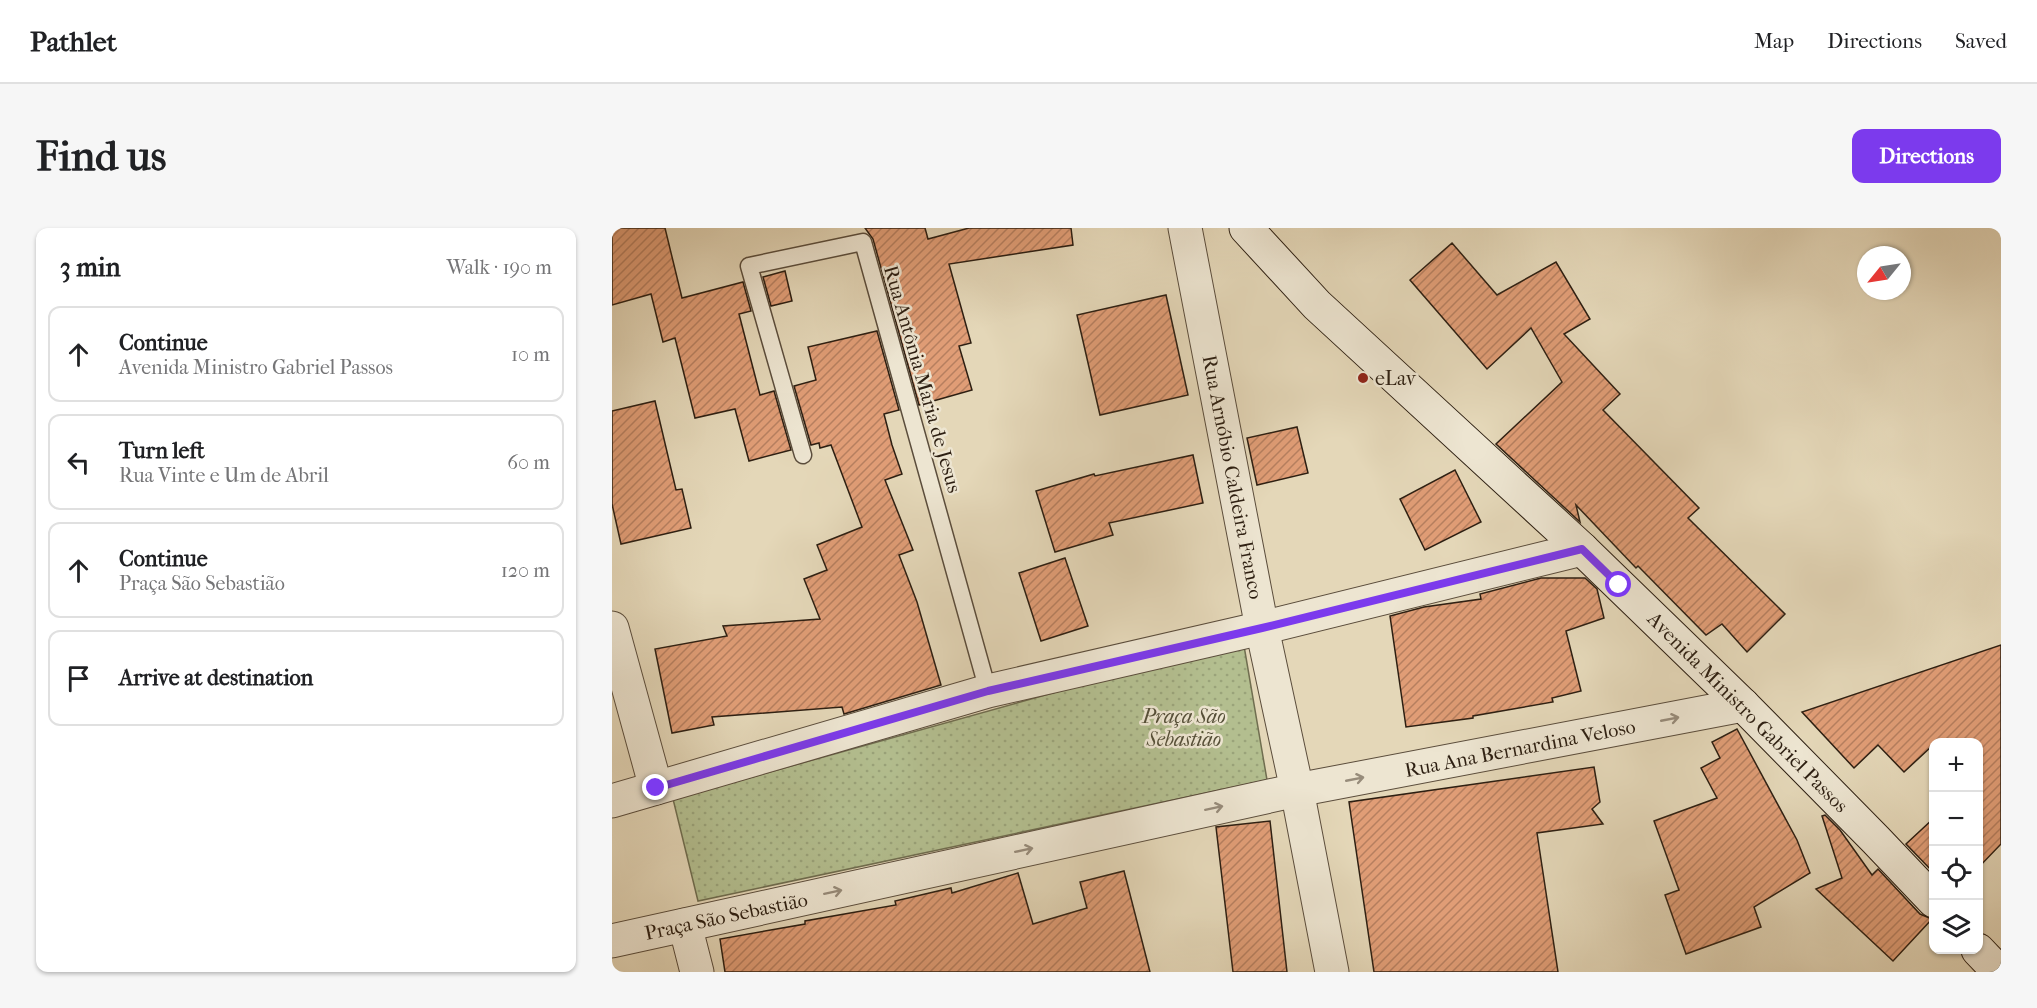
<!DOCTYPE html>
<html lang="en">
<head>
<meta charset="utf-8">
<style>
	:root { --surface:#fff; --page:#f6f6f6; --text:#202124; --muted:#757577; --line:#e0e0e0; --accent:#7c3aed }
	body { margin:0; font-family:"IM FELL French Canon",serif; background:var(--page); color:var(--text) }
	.controls { position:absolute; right:18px; bottom:18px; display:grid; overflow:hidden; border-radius:12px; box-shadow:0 2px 4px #0004 }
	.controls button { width:54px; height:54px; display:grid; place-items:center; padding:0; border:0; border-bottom:2px solid var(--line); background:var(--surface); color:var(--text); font:30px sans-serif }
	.compass { position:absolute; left:1245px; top:18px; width:54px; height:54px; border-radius:50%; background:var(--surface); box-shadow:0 2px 4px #0004; rotate:240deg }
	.stop { position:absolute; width:18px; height:18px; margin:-14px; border:4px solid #7c3aed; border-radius:50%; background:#fff }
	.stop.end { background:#7c3aed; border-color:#fff; box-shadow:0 2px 6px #0008 }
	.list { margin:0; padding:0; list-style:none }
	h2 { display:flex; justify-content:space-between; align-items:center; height:78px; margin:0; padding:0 24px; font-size:26px }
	h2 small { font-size:20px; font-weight:400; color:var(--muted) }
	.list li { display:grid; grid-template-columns:39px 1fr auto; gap:18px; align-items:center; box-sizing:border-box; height:96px; margin:0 12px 12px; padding:0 12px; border:2px solid var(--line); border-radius:12px }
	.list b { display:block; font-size:22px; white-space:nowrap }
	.list p { margin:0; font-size:20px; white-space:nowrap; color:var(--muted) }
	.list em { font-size:20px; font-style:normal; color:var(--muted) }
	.icon { flex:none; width:33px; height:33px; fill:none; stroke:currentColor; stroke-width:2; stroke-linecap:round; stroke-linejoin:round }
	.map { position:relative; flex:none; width:1389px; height:744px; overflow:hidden; border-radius:12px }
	header { display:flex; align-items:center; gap:36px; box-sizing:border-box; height:84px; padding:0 30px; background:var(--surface); border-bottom:2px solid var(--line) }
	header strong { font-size:28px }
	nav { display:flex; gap:33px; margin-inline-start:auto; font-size:21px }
	.intro { display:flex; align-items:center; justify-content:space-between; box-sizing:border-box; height:144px; padding:0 36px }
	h1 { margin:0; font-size:42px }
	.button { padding:15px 27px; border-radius:12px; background:var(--accent); color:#fff; font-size:21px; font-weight:700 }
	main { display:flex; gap:36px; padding:0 36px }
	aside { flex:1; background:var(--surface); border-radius:12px; box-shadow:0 2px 4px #0004 }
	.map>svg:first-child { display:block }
	.park { fill:url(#park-dots); stroke:#706e50; stroke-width:1.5 }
	.building { fill:url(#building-hatch); stroke:#2d1f12; stroke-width:1.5 }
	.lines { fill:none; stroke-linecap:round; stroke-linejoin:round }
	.lane-casing { stroke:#5b4d3c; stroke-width:19 }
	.street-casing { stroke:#5b4d3c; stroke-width:35 }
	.secondary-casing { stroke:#2d1f12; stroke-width:35 }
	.lane { stroke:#ede5d1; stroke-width:16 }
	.street { stroke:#ede5d1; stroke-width:33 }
	.secondary { stroke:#ede5d1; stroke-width:33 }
	.oneway { stroke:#978c7b }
	.route { stroke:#7c3aed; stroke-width:8 }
	.poi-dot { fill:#8f2418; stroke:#ede5d1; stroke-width:2 }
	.labels { text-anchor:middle; stroke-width:5; stroke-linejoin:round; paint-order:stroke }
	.poi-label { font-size:20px; fill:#2d1f12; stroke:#ede5d1; text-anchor:start }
	.street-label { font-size:20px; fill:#2d1f12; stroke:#ede5d1 }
	.park-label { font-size:20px; font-style:italic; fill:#554f38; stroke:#ede5d1 }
</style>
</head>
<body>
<header>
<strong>Pathlet</strong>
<nav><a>Map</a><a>Directions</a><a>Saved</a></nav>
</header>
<div class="intro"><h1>Find us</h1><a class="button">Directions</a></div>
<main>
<aside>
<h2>3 min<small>Walk · 190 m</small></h2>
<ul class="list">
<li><svg class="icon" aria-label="ahead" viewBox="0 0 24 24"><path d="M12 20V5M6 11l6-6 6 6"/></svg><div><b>Continue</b><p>Avenida Ministro Gabriel Passos</p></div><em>10 m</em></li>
<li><svg class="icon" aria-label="left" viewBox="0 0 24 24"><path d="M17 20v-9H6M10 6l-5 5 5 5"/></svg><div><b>Turn left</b><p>Rua Vinte e Um de Abril</p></div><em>60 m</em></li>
<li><svg class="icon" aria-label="ahead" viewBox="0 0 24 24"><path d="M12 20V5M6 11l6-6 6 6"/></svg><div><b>Continue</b><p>Praça São Sebastião</p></div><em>120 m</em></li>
<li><svg class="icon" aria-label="arrive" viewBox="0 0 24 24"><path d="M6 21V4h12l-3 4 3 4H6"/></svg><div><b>Arrive at destination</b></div></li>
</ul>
</aside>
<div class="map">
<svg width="1389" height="744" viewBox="0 0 1389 744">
	<defs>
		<pattern id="park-dots" width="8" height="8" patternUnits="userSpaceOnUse" patternTransform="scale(1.5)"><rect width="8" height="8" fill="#b3be8f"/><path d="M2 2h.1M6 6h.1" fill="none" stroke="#9aa37a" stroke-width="1.8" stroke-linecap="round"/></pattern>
		<pattern id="building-hatch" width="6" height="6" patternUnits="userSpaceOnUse" patternTransform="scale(1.5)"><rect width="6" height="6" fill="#e09d76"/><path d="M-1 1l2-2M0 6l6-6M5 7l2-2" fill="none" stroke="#b67f5f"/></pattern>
	</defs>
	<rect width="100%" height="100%" fill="#e4d7b8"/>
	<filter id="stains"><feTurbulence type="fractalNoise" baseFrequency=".00333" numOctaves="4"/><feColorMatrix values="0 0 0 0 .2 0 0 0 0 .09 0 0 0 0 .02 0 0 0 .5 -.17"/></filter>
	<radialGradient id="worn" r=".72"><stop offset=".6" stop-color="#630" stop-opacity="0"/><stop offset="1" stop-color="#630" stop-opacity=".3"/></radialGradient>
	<path class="park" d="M631,412L655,552L86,673L61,571Z"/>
	<g class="building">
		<path d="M0,0H53L70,70L131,54L139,83L127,86L148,167L162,163L179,222L137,233L123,181L83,190L63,110L51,114L39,66L0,77Z"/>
		<path d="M253,0H313L316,11L357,0H459L461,17L337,36L359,115L347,118L360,162L307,177L261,11Z"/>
		<path d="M840,15L885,67L944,34L978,91L952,106L1008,166L991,182L1087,280L1076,290L1173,386L1135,424L1110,396L1094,407L1026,338L1024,340L964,277L968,294L884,216L950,154L919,100L875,141L798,52Z"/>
		<path d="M173,43L180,73L159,78L151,49Z"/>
		<path d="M554,67L576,167L488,187L465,87Z"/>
		<path d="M265,103L287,182L272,186L280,217L290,246L273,252L301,322L287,327L305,374L329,457L232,486L230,479L100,489L102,497L60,505L43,421L115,408L111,398L208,391L192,351L215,342L205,317L250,299L219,217L208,220L207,215L199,217L182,158L204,152L196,119Z"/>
		<path d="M43,173L64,262L70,261L79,300L9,316L0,276V183Z"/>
		<path d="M685,199L696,245L645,257L635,210Z"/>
		<path d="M581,227L591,275L497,295L501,307L443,324L424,263L482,246L483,248Z"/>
		<path d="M843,242L869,294L813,322L788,271Z"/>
		<path d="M453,330L476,398L429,413L407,345Z"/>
		<path d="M929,350H973L985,361L992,390L954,403L969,463L940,470L941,474L861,488V490L794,499L778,388L812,379L869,371L868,366Z"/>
		<path d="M1389,417V616L1366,640V514H1322V520L1320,518L1292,544L1266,517L1242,540L1190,484Z"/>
		<path d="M1125,501L1185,612L1198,645L1142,679L1149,699L1074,726L1053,667L1067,662L1042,593L1105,570L1089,540L1108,530L1100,514Z"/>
		<path d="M982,539L988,574L980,581L991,596L925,605L946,744H762L737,574Z"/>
		<path d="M1213,587L1228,602L1260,647L1266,641L1308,686L1320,691L1281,733L1204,661L1230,650L1210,588Z"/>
		<path d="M1322,590V645L1294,616Z"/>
		<path d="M658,593L675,744H621L604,599Z"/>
		<path d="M512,643L538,744H113L108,711L193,696V693L284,677L283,673L339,660L340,665L406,645L421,696L475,680L468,654Z"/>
	</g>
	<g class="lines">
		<g class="lane-casing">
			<path id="lane" d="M191,227L137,38L251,14L376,463"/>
		</g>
		<g class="street-casing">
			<g id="street">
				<path d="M573,0L650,400L685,562L720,744"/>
				<path d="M0,400L44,560"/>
				<path d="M0,573L376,463L650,400L970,321"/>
				<path d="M73,697L85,744"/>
				<path d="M0,713L685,562L1131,477"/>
			</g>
		</g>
		<g class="secondary-casing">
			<g id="secondary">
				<path d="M634,0L705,77L970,321L1131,477L1264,612L1322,673"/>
				<path d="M1366,722L1387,744"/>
			</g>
		</g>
		<use href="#lane" class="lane"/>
		<use href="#street" class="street"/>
		<use href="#secondary" class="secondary"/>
	</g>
	<defs><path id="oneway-shaft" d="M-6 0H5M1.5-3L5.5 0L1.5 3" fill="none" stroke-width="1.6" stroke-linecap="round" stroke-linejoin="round" transform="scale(1.5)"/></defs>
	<g class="oneway">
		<use href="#oneway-shaft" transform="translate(1058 491) rotate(-11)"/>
		<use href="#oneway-shaft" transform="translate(743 551) rotate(-11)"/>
		<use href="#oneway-shaft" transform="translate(602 580) rotate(-12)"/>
		<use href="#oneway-shaft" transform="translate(412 622) rotate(-12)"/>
		<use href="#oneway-shaft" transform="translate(221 664) rotate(-12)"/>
	</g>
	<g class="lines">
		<path class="route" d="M44,560L376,463L650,400L970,321L1007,357"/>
	</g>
	<circle class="poi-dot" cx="751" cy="150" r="6"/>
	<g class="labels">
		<g class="poi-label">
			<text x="763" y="157">eLav</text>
		</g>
		<g class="street-label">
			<text transform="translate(311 151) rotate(74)" y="7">Rua Antônia Maria de Jesus</text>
			<text transform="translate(621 249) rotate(79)" y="7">Rua Arnóbio Caldeira Franco</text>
			<text transform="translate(1136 484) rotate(45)" y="7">Avenida Ministro Gabriel Passos</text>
			<text transform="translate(908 520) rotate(-11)" y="7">Rua Ana Bernardina Veloso</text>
			<text transform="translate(114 688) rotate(-12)" y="7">Praça São Sebastião</text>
		</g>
		<g class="park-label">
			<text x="572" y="495">Praça São<tspan x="572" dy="23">Sebastião</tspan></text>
		</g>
	</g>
	<rect width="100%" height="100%" filter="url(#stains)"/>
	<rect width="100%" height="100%" fill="url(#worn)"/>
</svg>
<div class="controls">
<button>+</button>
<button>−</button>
<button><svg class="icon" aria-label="locate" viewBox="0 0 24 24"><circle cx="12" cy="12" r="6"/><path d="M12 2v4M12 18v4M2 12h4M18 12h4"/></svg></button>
<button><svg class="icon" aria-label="layers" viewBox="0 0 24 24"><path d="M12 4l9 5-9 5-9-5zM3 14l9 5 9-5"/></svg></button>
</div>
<svg class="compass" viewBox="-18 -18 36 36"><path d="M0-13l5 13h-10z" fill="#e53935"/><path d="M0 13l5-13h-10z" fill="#757577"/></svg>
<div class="stop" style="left:1007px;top:357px"></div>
<div class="stop end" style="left:44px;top:560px"></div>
</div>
</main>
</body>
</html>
